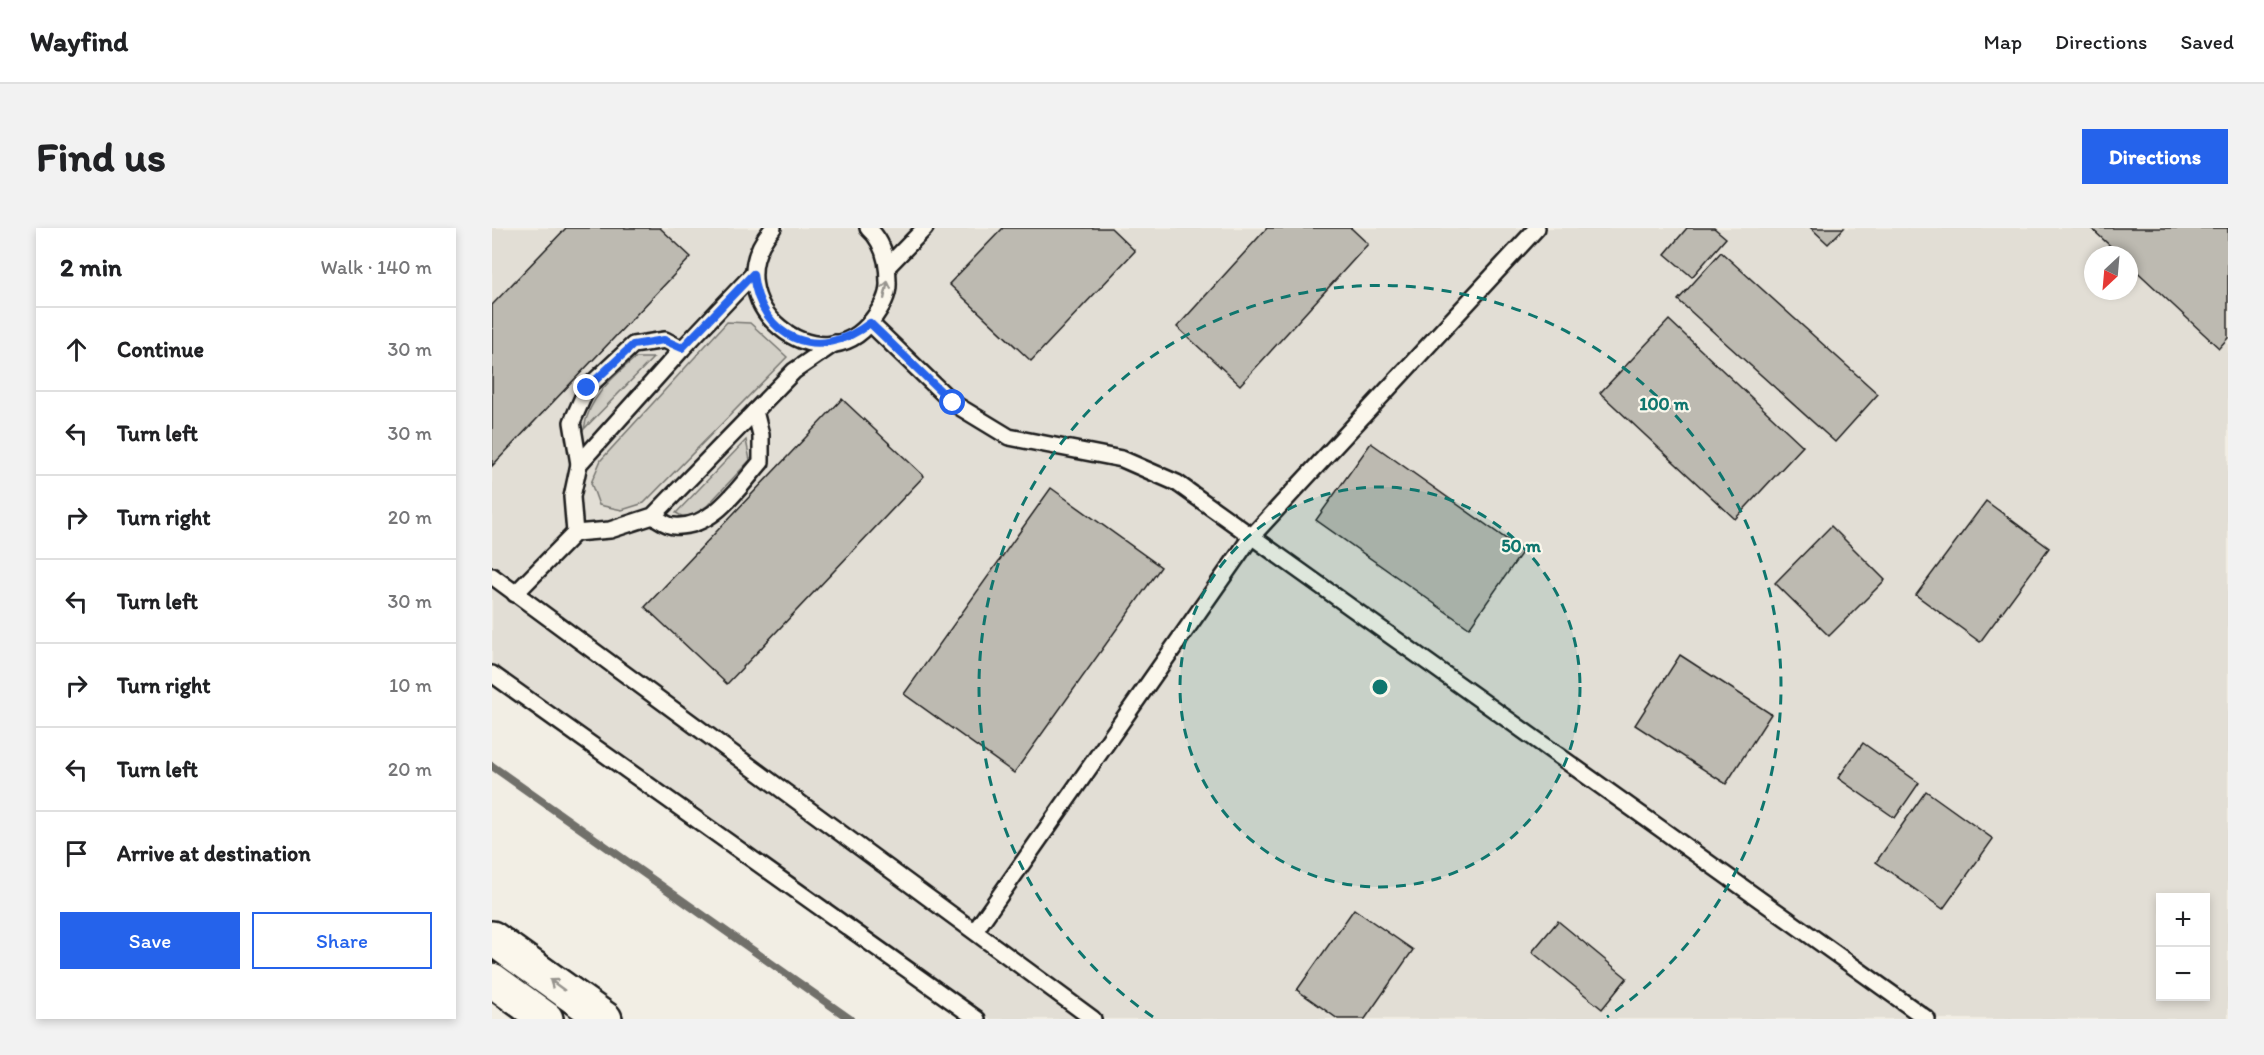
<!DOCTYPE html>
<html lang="en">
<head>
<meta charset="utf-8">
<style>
	:root { --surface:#fff; --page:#f2f2f2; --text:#202124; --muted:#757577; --line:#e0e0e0; --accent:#2563eb }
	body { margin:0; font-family:Itim,sans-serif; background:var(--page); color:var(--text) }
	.controls { position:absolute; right:18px; bottom:18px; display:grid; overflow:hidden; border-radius:0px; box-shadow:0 3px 9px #0003 }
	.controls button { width:54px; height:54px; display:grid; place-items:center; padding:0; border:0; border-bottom:2px solid var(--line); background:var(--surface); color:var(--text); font:30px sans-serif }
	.compass { position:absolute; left:1592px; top:18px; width:54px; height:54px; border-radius:50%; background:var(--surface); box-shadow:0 3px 9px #0003; rotate:206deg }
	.stop { position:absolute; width:18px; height:18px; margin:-14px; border:4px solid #2563eb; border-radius:50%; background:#fff }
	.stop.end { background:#2563eb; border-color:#fff; box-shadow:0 2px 6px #0008 }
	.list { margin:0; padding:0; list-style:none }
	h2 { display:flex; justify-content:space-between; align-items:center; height:78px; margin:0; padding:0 24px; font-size:26px }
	h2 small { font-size:20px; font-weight:400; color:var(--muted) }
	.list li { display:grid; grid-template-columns:39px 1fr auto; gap:18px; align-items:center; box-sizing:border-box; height:84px; padding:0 24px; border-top:2px solid var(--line) }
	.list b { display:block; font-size:22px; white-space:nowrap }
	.list em { font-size:20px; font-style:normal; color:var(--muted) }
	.actions { display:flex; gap:12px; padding:18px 24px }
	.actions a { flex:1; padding:14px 0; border:2px solid var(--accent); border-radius:0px; text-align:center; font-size:21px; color:var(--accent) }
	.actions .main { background:var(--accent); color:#fff }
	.icon { flex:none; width:33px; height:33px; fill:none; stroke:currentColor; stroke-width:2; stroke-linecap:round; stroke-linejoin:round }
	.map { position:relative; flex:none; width:1736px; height:791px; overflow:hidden; border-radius:0px }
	header { display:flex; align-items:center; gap:36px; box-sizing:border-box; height:84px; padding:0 30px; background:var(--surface); border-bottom:2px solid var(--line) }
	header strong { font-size:28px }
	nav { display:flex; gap:33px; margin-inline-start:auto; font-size:21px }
	.intro { display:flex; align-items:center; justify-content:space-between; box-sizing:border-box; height:144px; padding:0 36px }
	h1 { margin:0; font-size:42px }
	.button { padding:15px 27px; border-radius:0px; background:var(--accent); color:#fff; font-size:21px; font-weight:700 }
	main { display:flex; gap:36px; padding:0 36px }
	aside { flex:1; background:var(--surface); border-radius:0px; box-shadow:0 3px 9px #0003 }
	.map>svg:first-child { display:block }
	.built { fill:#e2ded5; fill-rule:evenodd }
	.green { fill:#d2cfc6; stroke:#777671; stroke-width:1.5 }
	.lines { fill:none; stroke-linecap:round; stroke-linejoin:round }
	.stream { stroke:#716f6b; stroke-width:8 }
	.building { fill:#bdbab1; stroke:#1c1c1c; stroke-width:1.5 }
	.lane-casing { stroke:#1c1c1c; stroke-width:20 }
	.secondary-casing { stroke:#1c1c1c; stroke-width:38 }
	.lane { stroke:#fbf7ec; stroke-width:15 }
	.secondary { stroke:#fbf7ec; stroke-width:33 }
	.oneway { stroke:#97948e }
	.route { stroke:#2563eb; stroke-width:8 }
	.ring { fill:none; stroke:#0f766e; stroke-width:3; stroke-dasharray:10 8 }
	.centre { fill:#0f766e; stroke:#fbf7ec; stroke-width:3 }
	.ring-label { font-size:18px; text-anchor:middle; font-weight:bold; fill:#0f766e; stroke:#fbf7ec; stroke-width:4.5; stroke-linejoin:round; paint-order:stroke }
</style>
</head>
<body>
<header>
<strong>Wayfind</strong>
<nav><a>Map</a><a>Directions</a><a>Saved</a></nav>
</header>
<div class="intro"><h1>Find us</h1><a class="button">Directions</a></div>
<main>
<aside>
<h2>2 min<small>Walk · 140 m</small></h2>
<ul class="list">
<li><svg class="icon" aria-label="ahead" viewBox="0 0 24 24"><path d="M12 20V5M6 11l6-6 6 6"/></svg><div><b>Continue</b></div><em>30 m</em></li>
<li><svg class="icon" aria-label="left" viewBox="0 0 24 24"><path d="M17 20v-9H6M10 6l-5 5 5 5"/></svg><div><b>Turn left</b></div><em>30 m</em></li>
<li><svg class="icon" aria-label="right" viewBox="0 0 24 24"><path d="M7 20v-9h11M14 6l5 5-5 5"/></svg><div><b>Turn right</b></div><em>20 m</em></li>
<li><svg class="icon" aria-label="left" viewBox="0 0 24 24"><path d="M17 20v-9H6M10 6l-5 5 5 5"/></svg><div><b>Turn left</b></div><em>30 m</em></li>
<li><svg class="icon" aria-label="right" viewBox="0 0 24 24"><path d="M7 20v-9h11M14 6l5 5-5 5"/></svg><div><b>Turn right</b></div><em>10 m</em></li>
<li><svg class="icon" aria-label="left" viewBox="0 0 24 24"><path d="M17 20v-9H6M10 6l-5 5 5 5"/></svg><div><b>Turn left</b></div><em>20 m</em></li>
<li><svg class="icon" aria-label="arrive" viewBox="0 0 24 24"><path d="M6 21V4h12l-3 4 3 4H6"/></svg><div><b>Arrive at destination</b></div></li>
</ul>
<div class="actions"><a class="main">Save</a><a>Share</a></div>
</aside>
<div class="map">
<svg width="1736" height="791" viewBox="0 0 1736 791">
	<rect width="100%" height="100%" fill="#f2eee4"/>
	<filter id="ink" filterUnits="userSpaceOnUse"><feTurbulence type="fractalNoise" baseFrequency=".0167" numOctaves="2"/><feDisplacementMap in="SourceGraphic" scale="12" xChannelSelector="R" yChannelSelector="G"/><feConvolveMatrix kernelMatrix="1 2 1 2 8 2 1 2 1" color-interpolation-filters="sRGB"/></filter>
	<g filter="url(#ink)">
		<path class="built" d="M0,0H1736V791H473L0,454ZM1601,27H1637V63H1601ZM1668,670H1714V768H1668Z"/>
		<g class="green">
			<path d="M235,94L258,95L295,129L152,275L130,282L107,277L99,255L109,232Z"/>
			<path d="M143,130H161L92,201C97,169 120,150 143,130Z"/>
			<path d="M254,212L258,232L215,278L195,291L184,285Z"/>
		</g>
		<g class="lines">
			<path class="stream" d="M0,538L358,791"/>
		</g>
		<g class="building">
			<path d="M74,0H168L199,29L0,238V77Z"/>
			<path d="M511,0H619L643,23L539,133L457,56Z"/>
			<path d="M775,0H859L876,16L748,157L685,99Z"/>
			<path d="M1195,0H1222L1234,10L1200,49L1173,26Z"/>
			<path d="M1319,0H1352L1336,16Z"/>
			<path d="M1599,0H1736V110L1727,120L1637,36V27H1628Z"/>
			<path d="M1229,24L1386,166L1343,214L1186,72Z"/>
			<path d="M1177,92L1311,218L1243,291L1108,165Z"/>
			<path d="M350,171L432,248L235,456L153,379Z"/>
			<path d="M879,215L1031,323L977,400L824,292Z"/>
			<path d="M559,260L669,339L522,545L412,466Z"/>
			<path d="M1494,273L1557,320L1488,414L1424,367Z"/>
			<path d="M1339,298L1393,352L1337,408L1283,355Z"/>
			<path d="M1188,427L1279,486L1234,556L1143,497Z"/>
			<path d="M1371,515L1427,555L1403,590L1346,550Z"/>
			<path d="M1434,563L1501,611L1451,681L1384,634Z"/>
			<path d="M862,681L921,722L873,791H846L805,762Z"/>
			<path d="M1066,693L1135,750L1110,781L1040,724Z"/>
		</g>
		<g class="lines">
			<g class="lane-casing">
				<g id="lane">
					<path d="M281,0C217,74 330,161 381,91C389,80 397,68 396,54C396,34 392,14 376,0"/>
					<path d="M396,38L433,0"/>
					<path d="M378,95L461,175L517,209L630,231L685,255L1435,791"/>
					<path d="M87,236L80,194L95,160L141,117L173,112L190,121"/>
					<path d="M161,288C167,291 175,298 182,298C221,301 246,260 269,234V207L263,183"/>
					<path d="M83,305L80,269L87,236L190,121L261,46"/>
					<path d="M0,348L601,791"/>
					<path d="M23,366L83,305L118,302L161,288L302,143L343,115"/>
					<path d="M0,446L485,791"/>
					<path d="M483,703L759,309L1045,0"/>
				</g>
			</g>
			<g class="secondary-casing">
				<g id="secondary">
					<path d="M0,710L113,791"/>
					<path d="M0,752L54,791"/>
				</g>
			</g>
			<use href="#lane" class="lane"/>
			<use href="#secondary" class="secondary"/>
		</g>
		<defs><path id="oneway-shaft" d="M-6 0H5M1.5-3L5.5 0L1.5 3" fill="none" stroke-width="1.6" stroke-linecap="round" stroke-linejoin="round" transform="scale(1.5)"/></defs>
		<g class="oneway">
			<use href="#oneway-shaft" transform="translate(394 62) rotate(-78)"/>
			<use href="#oneway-shaft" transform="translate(65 757) rotate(-144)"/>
		</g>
	</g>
	<g class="lines" filter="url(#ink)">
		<path class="route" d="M95,160L141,117L172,112L190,120L261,46C269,112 326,135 378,95L461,175"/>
	</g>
	<circle cx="888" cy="459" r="200" fill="#0f766e" fill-opacity=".12"/>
	<g class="ring">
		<circle cx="888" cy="459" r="200"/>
		<path d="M661 789A401 401 0 1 1 1115 789"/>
	</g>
	<circle cx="888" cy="459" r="9" class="centre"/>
	<g class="ring-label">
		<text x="1172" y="182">100 m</text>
		<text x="1029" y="324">50 m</text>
	</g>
</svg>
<div class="controls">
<button>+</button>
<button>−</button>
</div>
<svg class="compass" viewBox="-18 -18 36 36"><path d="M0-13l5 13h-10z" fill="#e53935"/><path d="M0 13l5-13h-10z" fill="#757577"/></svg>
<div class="stop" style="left:461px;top:175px"></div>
<div class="stop end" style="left:95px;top:160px"></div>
</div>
</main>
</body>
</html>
